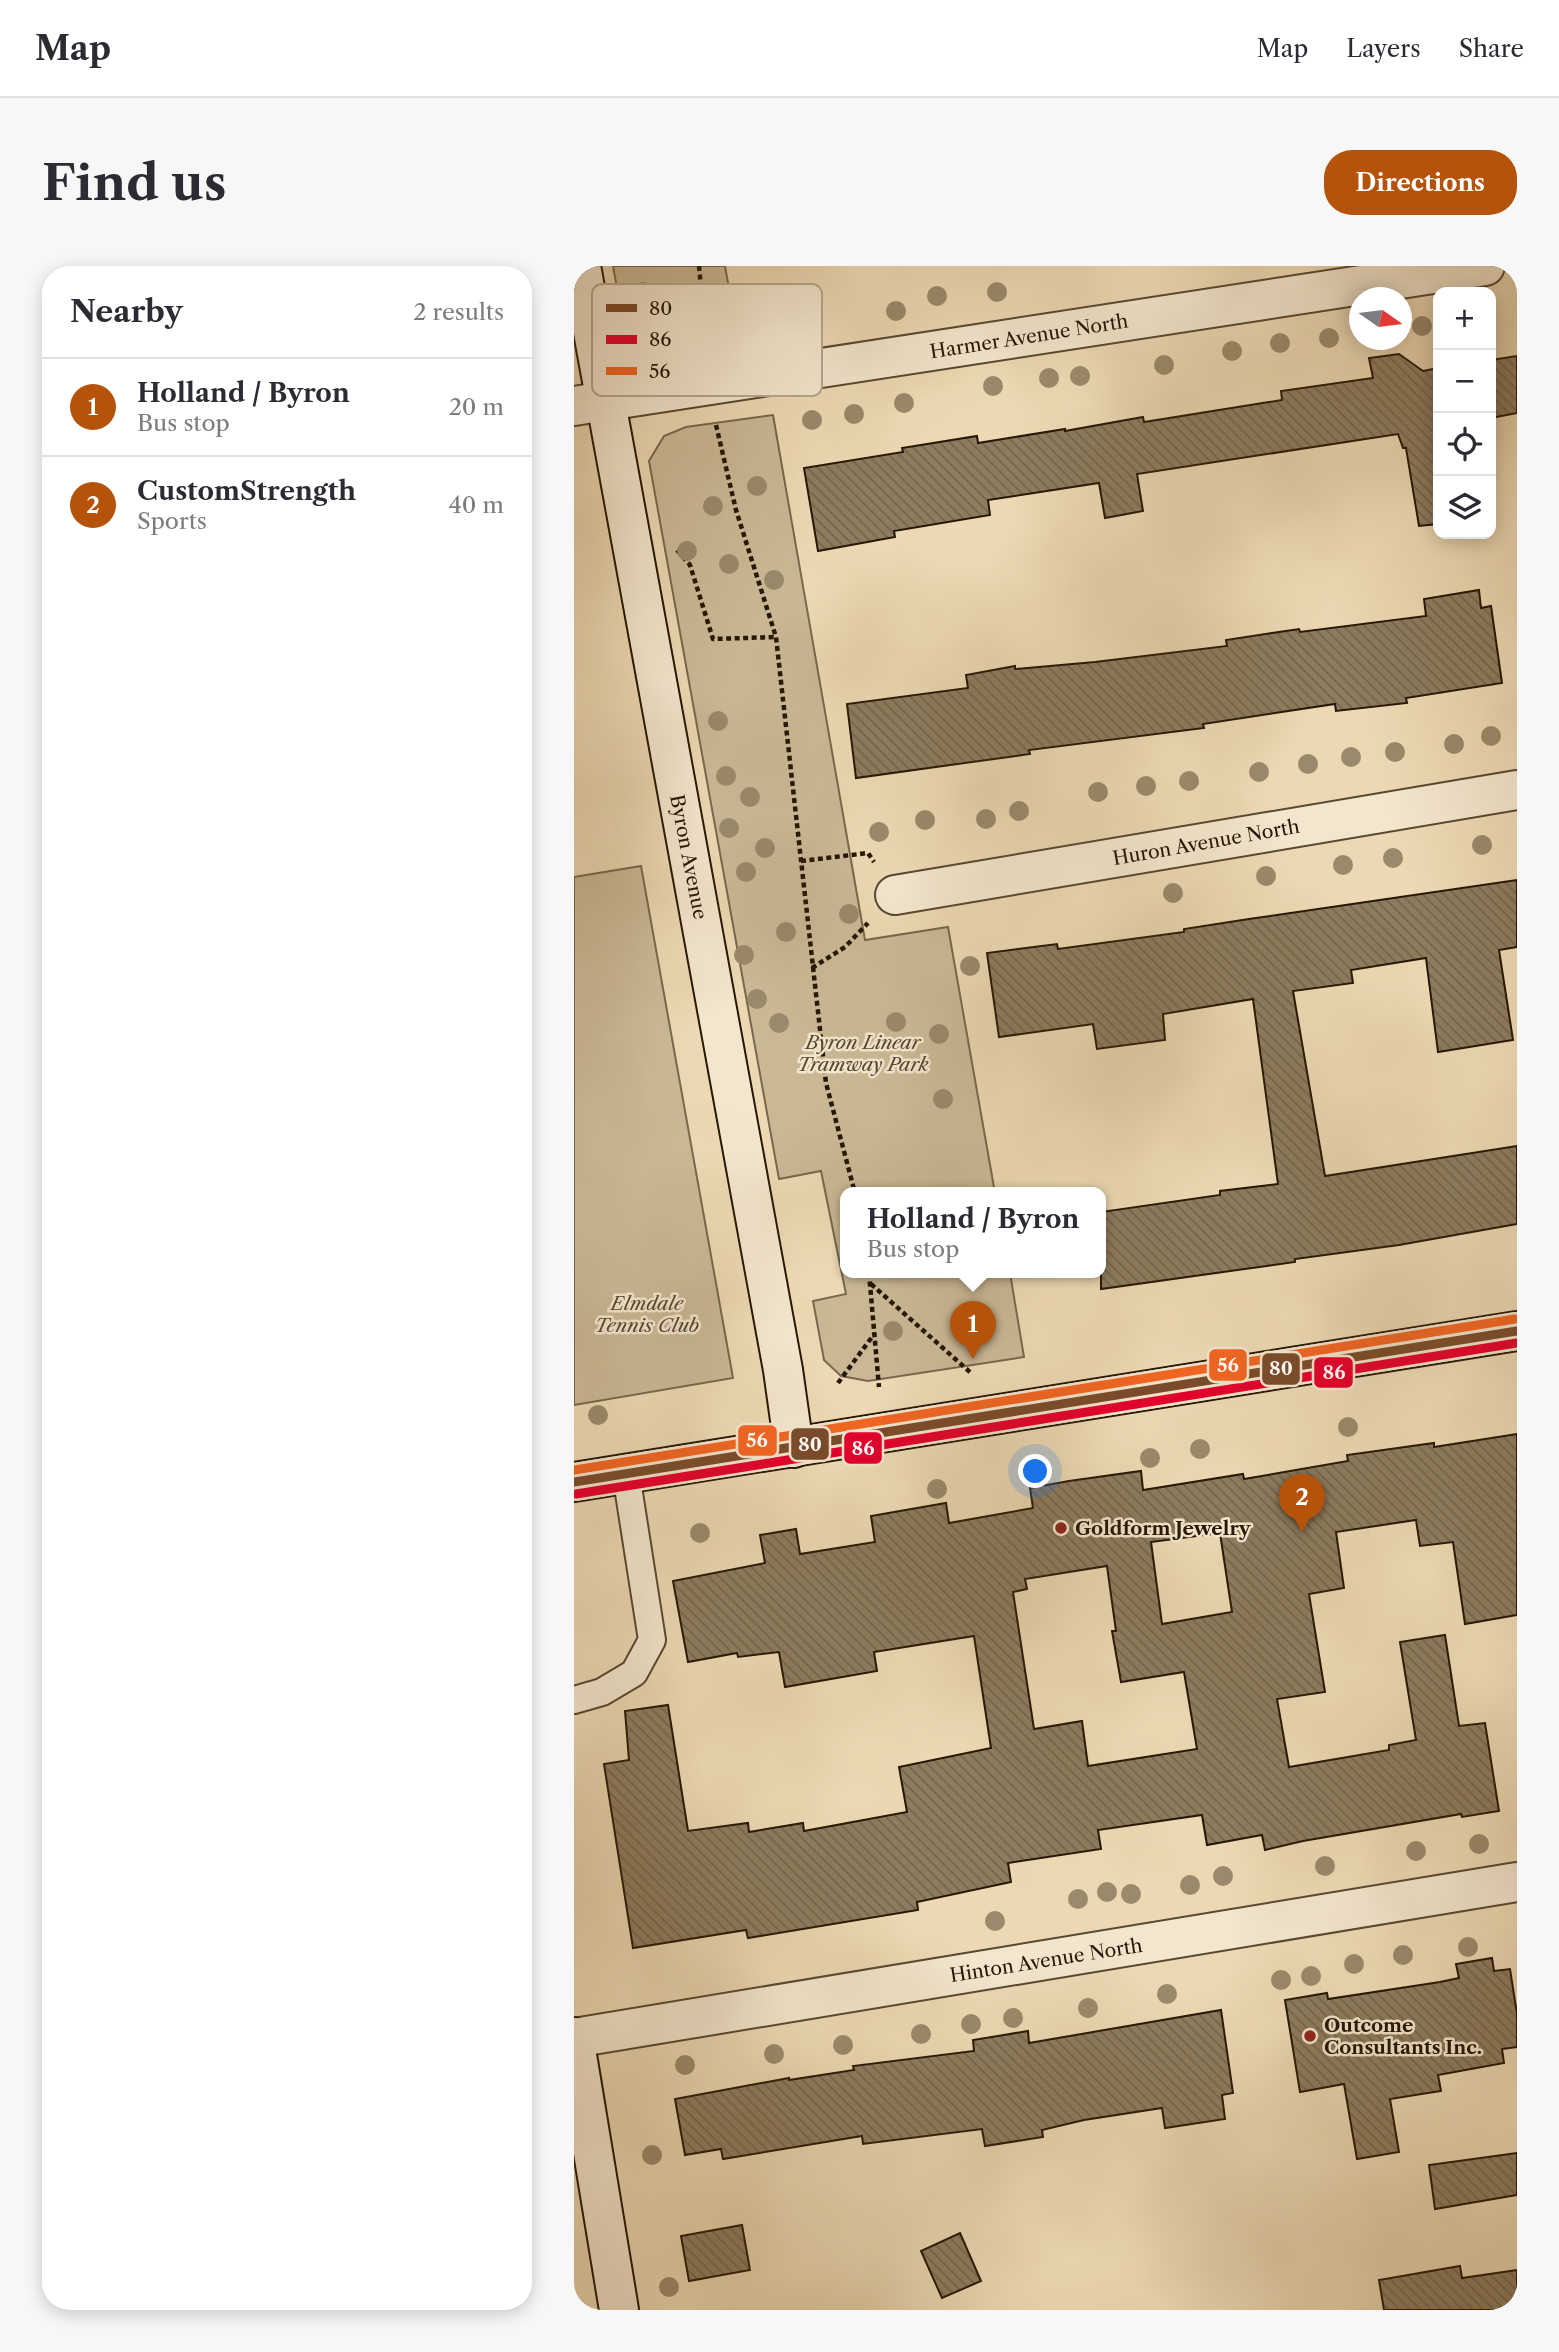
<!DOCTYPE html>
<html lang="en">
<head>
<meta charset="utf-8">
<style>
	:root { --surface:#fff; --page:#f7f7f7; --text:#2b2b33; --muted:#7c7c81; --line:#e1e1e2; --accent:#b45309 }
	body { margin:0; font-family:"Libre Caslon Text",serif; background:var(--page); color:var(--text) }
	.controls { position:absolute; right:21px; top:21px; display:grid; overflow:hidden; border-radius:14px; box-shadow:0 4px 18px #0003 }
	.controls button { width:63px; height:63px; display:grid; place-items:center; padding:0; border:0; border-bottom:2px solid var(--line); background:var(--surface); color:var(--text); font:35px sans-serif }
	.compass { position:absolute; left:775px; top:21px; width:63px; height:63px; border-radius:50%; background:var(--surface); box-shadow:0 4px 18px #0003; rotate:104deg }
	.you { position:absolute; left:462px; top:1206px; width:24px; height:24px; margin:-18px; border:5px solid #fff; border-radius:50%; background:#1a73e8; box-shadow:0 0 0 10px #1a73e833 }
	.badge { display:grid; place-items:center; width:46px; height:46px; border-radius:50%; background:var(--accent); color:#fff; font-size:23px; font-weight:700 }
	.pin { position:absolute; translate:-50% -58px; filter:drop-shadow(0 2px 4px #0008) }
	.pin::after { content:''; position:absolute; top:37px; width:24px; height:21px; background:inherit; clip-path:polygon(0 0,100% 0,50% 100%) }
	.popup { position:absolute; left:266px; top:921px; width:266px; height:91px; box-sizing:border-box; display:grid; place-content:center; border-radius:14px; background:var(--surface); filter:drop-shadow(0 2px 5px #0005); font-size:23px; white-space:nowrap; color:var(--muted) }
	.popup b { font-size:26px; color:var(--text) }
	.popup::after { content:''; position:absolute; left:50%; top:100%; margin-left:-14px; border:14px solid transparent; border-top-color:var(--surface) }
	.list { margin:0; padding:0; list-style:none }
	h2 { display:flex; justify-content:space-between; align-items:center; height:91px; margin:0; padding:0 28px; font-size:30px }
	h2 small { font-size:23px; font-weight:400; color:var(--muted) }
	.list li { display:grid; grid-template-columns:46px 1fr auto; gap:21px; align-items:center; box-sizing:border-box; height:98px; padding:0 28px; border-top:2px solid var(--line) }
	.list b { display:block; font-size:26px; white-space:nowrap }
	.list p { margin:0; font-size:23px; white-space:nowrap; color:var(--muted) }
	.list em { font-size:23px; font-style:normal; color:var(--muted) }
	.icon { flex:none; width:38px; height:38px; fill:none; stroke:currentColor; stroke-width:2; stroke-linecap:round; stroke-linejoin:round }
	.map { position:relative; flex:none; width:943px; height:2044px; overflow:hidden; border-radius:28px }
	header { display:flex; align-items:center; gap:42px; box-sizing:border-box; height:98px; padding:0 35px; background:var(--surface); border-bottom:2px solid var(--line) }
	header strong { font-size:33px }
	nav { display:flex; gap:38px; margin-inline-start:auto; font-size:24px }
	.intro { display:flex; align-items:center; justify-content:space-between; box-sizing:border-box; height:168px; padding:0 42px }
	h1 { margin:0; font-size:49px }
	.button { padding:18px 32px; border-radius:28px; background:var(--accent); color:#fff; font-size:24px; font-weight:700 }
	main { display:flex; gap:42px; padding:0 42px }
	aside { flex:1; background:var(--surface); border-radius:28px; box-shadow:0 4px 18px #0003 }
	.map>svg:first-child { display:block }
	.green { fill:#cab895; stroke:#78684d; stroke-width:2 }
	.building { fill:url(#building-back-hatch); stroke:#261705; stroke-width:2; fill-rule:evenodd }
	.lines { fill:none; stroke-linecap:round; stroke-linejoin:round }
	.lane-casing { stroke:#584830; stroke-width:30 }
	.street-casing { stroke:#584830; stroke-width:42 }
	.secondary-casing { stroke:#261705; stroke-width:42 }
	.path { stroke:#261705; stroke-width:4.5; stroke-dasharray:5 3.5; stroke-linecap:butt }
	.lane { stroke:#f3e6ce; stroke-width:26 }
	.street { stroke:#f3e6ce; stroke-width:38 }
	.secondary { stroke:#f3e6ce; stroke-width:38 }
	.bus-1-casing { stroke:#f3e6ce; stroke-width:14 }
	.bus-2-casing { stroke:#f3e6ce; stroke-width:14 }
	.bus-3-casing { stroke:#f3e6ce; stroke-width:14 }
	.bus-1 { stroke:#7a4b2a; stroke-width:9 }
	.bus-2 { stroke:#e4002b; stroke-width:9 }
	.bus-3 { stroke:#f26522; stroke-width:9 }
	.tree { fill:#9a896b }
	.poi-dot { fill:#8f2418; stroke:#f3e6ce; stroke-width:2.5 }
	.labels { text-anchor:middle; stroke-width:5; stroke-linejoin:round; paint-order:stroke }
	.street-label { font-size:19px; fill:#261705; stroke:#f3e6ce }
	.park-label { font-size:19px; font-style:italic; fill:#574730; stroke:#f3e6ce }
	.poi-label { font-size:19px; font-weight:bold; fill:#261705; stroke:#f3e6ce; text-anchor:start }
	.key { fill:#f3e6ce; stroke:#b6a892; stroke-width:2 }
	.key-label { font-size:19px; fill:#261705 }
	.line-badge { stroke:#f3e6ce; stroke-width:2.5 }
	.badge-label { font-size:19px; text-anchor:middle; font-weight:bold; fill:#fff }
</style>
</head>
<body>
<header>
<strong>Map</strong>
<nav><a>Map</a><a>Layers</a><a>Share</a></nav>
</header>
<div class="intro"><h1>Find us</h1><a class="button">Directions</a></div>
<main>
<aside>
<h2>Nearby<small>2 results</small></h2>
<ul class="list">
<li><span class="badge">1</span><div><b>Holland / Byron</b><p>Bus stop</p></div><em>20 m</em></li>
<li><span class="badge">2</span><div><b>CustomStrength</b><p>Sports</p></div><em>40 m</em></li>
</ul>
</aside>
<div class="map">
<svg width="943" height="2044" viewBox="0 0 943 2044">
	<defs>
		<pattern id="building-back-hatch" width="6" height="6" patternUnits="userSpaceOnUse" patternTransform="scale(1.75)"><rect width="6" height="6" fill="#8d7c5f"/><path d="M-1 5l2 2M0 0l6 6M5-1l2 2" fill="none" stroke="#73654c"/></pattern>
	</defs>
	<rect width="100%" height="100%" fill="#ecd9b3"/>
	<filter id="stains"><feTurbulence type="fractalNoise" baseFrequency=".00286" numOctaves="4"/><feColorMatrix values="0 0 0 0 .2 0 0 0 0 .09 0 0 0 0 .02 0 0 0 .5 -.17"/></filter>
	<radialGradient id="worn" r=".72"><stop offset=".6" stop-color="#630" stop-opacity="0"/><stop offset="1" stop-color="#630" stop-opacity=".3"/></radialGradient>
	<g class="green">
		<path d="M39,0H151L165,79L92,90L74,86L52,72Z"/>
		<path d="M199,149L291,674L374,661L421,927H271V1007H436L450,1091L294,1115L267,1110L250,1094L239,1035L272,1028L247,905L205,913L75,195L90,170L112,161Z"/>
		<path d="M67,600L159,1112L0,1139V611Z"/>
	</g>
	<g class="building">
		<path d="M825,88L849,105L864,102V258L845,260L832,182H829L824,168L563,208L569,245L531,252L525,217L414,234L416,249L320,265L321,271L244,285L230,202L329,186L328,182L403,170L404,177L491,163V165L569,151L570,156L708,134L707,125L799,112L795,92Z"/>
		<path d="M943,90V147L917,152V94Z"/>
		<path d="M905,324L907,342L917,340L928,417L832,432L833,437L762,445L761,438L629,458L630,462L455,484L456,488L282,512L273,438L394,422L392,409L441,400V403L521,396L653,380L652,374L725,363L726,366L852,350L850,333Z"/>
		<path d="M943,614V681L925,684L939,774L864,786L852,692L777,704L779,717L719,725L751,910L943,880V958L825,979L721,993V996L527,1023V946L646,929V925L704,918L679,733L589,748L591,774L523,783L519,758L425,771L413,687L483,678L484,683L610,666V663L675,653Z"/>
		<path d="M943,1168V1349L891,1358L879,1276L846,1280L842,1254L762,1266L770,1322L735,1328L751,1426L703,1433L715,1501L815,1484V1479L842,1474L826,1376L871,1369L885,1460L911,1457L925,1545L888,1551L887,1548L729,1575L691,1584L688,1569L633,1579L628,1549L524,1564L527,1583L434,1597L437,1616L343,1636L344,1644L174,1672L172,1664L59,1682L30,1498L55,1494L51,1445L94,1439L114,1565L174,1557L175,1566L229,1557L230,1565L333,1546L325,1501L417,1482L400,1370L300,1386L303,1405L211,1421L205,1386L164,1391L163,1387L114,1396L99,1315L191,1297L186,1269L222,1263L226,1288L301,1276L297,1250L372,1237L375,1257L459,1242L456,1222L495,1215L567,1205L569,1224L669,1208L670,1213L774,1195L773,1189L860,1177V1181ZM646,1267L658,1346L588,1358L577,1276ZM533,1300L542,1365H538L547,1416L610,1406L623,1483L514,1500L508,1455L460,1463L439,1326L453,1323L451,1313Z"/>
		<path d="M918,1692L920,1705L936,1703L943,1748V1781L928,1783L930,1797L864,1809L867,1825L816,1833L825,1886L783,1893L770,1818L726,1826L711,1734L753,1727L754,1733L866,1716L885,1712L882,1698Z"/>
		<path d="M647,1744L659,1827L648,1829L651,1853L591,1862L588,1842L510,1854L468,1864L469,1871L411,1880L408,1863L289,1878L288,1870L149,1893L147,1883L111,1889L101,1833L215,1812V1814L280,1804L279,1800L400,1785L399,1774L454,1765L455,1777Z"/>
		<path d="M943,1887V1929L861,1943L855,1899Z"/>
		<path d="M168,1959L176,2004L115,2015L107,1970Z"/>
		<path d="M386,1967L407,2015L368,2032L347,1985Z"/>
		<path d="M886,2000L888,2012L943,2004V2044H810L805,2014Z"/>
	</g>
	<g class="lines">
		<g class="lane-casing">
			<path id="lane" d="M0,1434L28,1426L60,1407L78,1374L52,1208"/>
		</g>
		<g class="street-casing">
			<g id="street">
				<path d="M0,140L911,0"/>
				<path d="M321,629L943,524"/>
				<path d="M0,1772L943,1616"/>
			</g>
		</g>
		<g class="secondary-casing">
			<g id="secondary">
				<path d="M7,0L209,1104L220,1182"/>
				<path d="M0,1216L943,1065"/>
				<path d="M0,1771L45,2044"/>
			</g>
		</g>
		<g class="path">
			<path d="M125,0L132,77"/>
			<path d="M142,159L162,244L202,371L252,817L281,927"/>
			<path d="M103,284L116,299L139,373L202,371"/>
			<path d="M227,595L294,587L300,596"/>
			<path d="M238,702L271,681L294,657"/>
			<path d="M295,1007L305,1121"/>
			<path d="M297,1018L397,1107"/>
			<path d="M264,1117L301,1067"/>
		</g>
		<use href="#lane" class="lane"/>
		<use href="#street" class="street"/>
		<use href="#secondary" class="secondary"/>
		<g class="bus-1-casing">
			<path id="bus-1" d="M0,1216L943,1065"/>
		</g>
		<g class="bus-2-casing">
			<path id="bus-2" d="M2,1228L943,1077"/>
		</g>
		<g class="bus-3-casing">
			<path id="bus-3" d="M0,1204L941,1053"/>
		</g>
		<use href="#bus-1" class="bus-1"/>
		<use href="#bus-2" class="bus-2"/>
		<use href="#bus-3" class="bus-3"/>
	</g>
	<g class="tree">
		<circle cx="69" cy="26" r="10"/>
		<circle cx="423" cy="26" r="10"/>
		<circle cx="363" cy="30" r="10"/>
		<circle cx="322" cy="45" r="10"/>
		<circle cx="848" cy="60" r="10"/>
		<circle cx="86" cy="71" r="10"/>
		<circle cx="755" cy="72" r="10"/>
		<circle cx="706" cy="77" r="10"/>
		<circle cx="658" cy="85" r="10"/>
		<circle cx="590" cy="99" r="10"/>
		<circle cx="506" cy="110" r="10"/>
		<circle cx="475" cy="112" r="10"/>
		<circle cx="419" cy="120" r="10"/>
		<circle cx="330" cy="137" r="10"/>
		<circle cx="280" cy="148" r="10"/>
		<circle cx="238" cy="154" r="10"/>
		<circle cx="183" cy="220" r="10"/>
		<circle cx="139" cy="240" r="10"/>
		<circle cx="113" cy="285" r="10"/>
		<circle cx="155" cy="298" r="10"/>
		<circle cx="200" cy="314" r="10"/>
		<circle cx="144" cy="455" r="10"/>
		<circle cx="917" cy="470" r="10"/>
		<circle cx="880" cy="478" r="10"/>
		<circle cx="821" cy="486" r="10"/>
		<circle cx="777" cy="491" r="10"/>
		<circle cx="734" cy="498" r="10"/>
		<circle cx="685" cy="506" r="10"/>
		<circle cx="152" cy="510" r="10"/>
		<circle cx="615" cy="515" r="10"/>
		<circle cx="572" cy="520" r="10"/>
		<circle cx="524" cy="526" r="10"/>
		<circle cx="176" cy="531" r="10"/>
		<circle cx="445" cy="545" r="10"/>
		<circle cx="412" cy="553" r="10"/>
		<circle cx="351" cy="554" r="10"/>
		<circle cx="155" cy="562" r="10"/>
		<circle cx="305" cy="566" r="10"/>
		<circle cx="908" cy="579" r="10"/>
		<circle cx="191" cy="582" r="10"/>
		<circle cx="819" cy="592" r="10"/>
		<circle cx="769" cy="599" r="10"/>
		<circle cx="172" cy="606" r="10"/>
		<circle cx="692" cy="610" r="10"/>
		<circle cx="599" cy="627" r="10"/>
		<circle cx="275" cy="648" r="10"/>
		<circle cx="212" cy="666" r="10"/>
		<circle cx="170" cy="689" r="10"/>
		<circle cx="396" cy="700" r="10"/>
		<circle cx="183" cy="733" r="10"/>
		<circle cx="322" cy="756" r="10"/>
		<circle cx="205" cy="757" r="10"/>
		<circle cx="365" cy="768" r="10"/>
		<circle cx="369" cy="833" r="10"/>
		<circle cx="319" cy="1065" r="10"/>
		<circle cx="24" cy="1149" r="10"/>
		<circle cx="774" cy="1161" r="10"/>
		<circle cx="626" cy="1183" r="10"/>
		<circle cx="576" cy="1192" r="10"/>
		<circle cx="363" cy="1223" r="10"/>
		<circle cx="126" cy="1267" r="10"/>
		<circle cx="905" cy="1578" r="10"/>
		<circle cx="842" cy="1585" r="10"/>
		<circle cx="751" cy="1600" r="10"/>
		<circle cx="649" cy="1610" r="10"/>
		<circle cx="616" cy="1619" r="10"/>
		<circle cx="533" cy="1626" r="10"/>
		<circle cx="557" cy="1628" r="10"/>
		<circle cx="504" cy="1633" r="10"/>
		<circle cx="421" cy="1655" r="10"/>
		<circle cx="894" cy="1681" r="10"/>
		<circle cx="829" cy="1689" r="10"/>
		<circle cx="780" cy="1698" r="10"/>
		<circle cx="737" cy="1710" r="10"/>
		<circle cx="707" cy="1714" r="10"/>
		<circle cx="593" cy="1728" r="10"/>
		<circle cx="514" cy="1742" r="10"/>
		<circle cx="439" cy="1752" r="10"/>
		<circle cx="397" cy="1758" r="10"/>
		<circle cx="347" cy="1768" r="10"/>
		<circle cx="269" cy="1779" r="10"/>
		<circle cx="200" cy="1788" r="10"/>
		<circle cx="111" cy="1799" r="10"/>
		<circle cx="78" cy="1889" r="10"/>
		<circle cx="95" cy="2021" r="10"/>
	</g>
	<g class="poi-dot">
		<circle cx="487" cy="1262" r="7"/>
		<circle cx="736" cy="1770" r="7"/>
	</g>
	<g class="labels">
		<g class="street-label">
			<text transform="translate(455 70) rotate(-9)" y="7">Harmer Avenue North</text>
			<text transform="translate(632 576) rotate(-10)" y="7">Huron Avenue North</text>
			<text transform="translate(115 591) rotate(79)" y="7">Byron Avenue</text>
			<text transform="translate(472 1694) rotate(-9)" y="7">Hinton Avenue North</text>
		</g>
		<g class="park-label">
			<text x="289" y="783">Byron Linear<tspan x="289" dy="22">Tramway Park</tspan></text>
			<text x="73" y="1044">Elmdale<tspan x="73" dy="22">Tennis Club</tspan></text>
		</g>
		<g class="poi-label">
			<text x="501" y="1269">Goldform Jewelry</text>
			<text x="750" y="1766">Outcome<tspan x="750" dy="22">Consultants Inc.</tspan></text>
		</g>
	</g>
	<rect x="18" y="18" width="230" height="112" rx="10" class="key"/>
	<rect x="32" y="38" width="31" height="8" fill="#7a4b2a"/>
	<rect x="32" y="69" width="31" height="9" fill="#e4002b"/>
	<rect x="32" y="101" width="31" height="8" fill="#f26522"/>
	<g class="key-label">
		<text x="75" y="49">80</text>
		<text x="75" y="80">86</text>
		<text x="75" y="112">56</text>
	</g>
	<g class="line-badge">
		<rect x="634" y="1082" width="40" height="34" rx="7" fill="#f26522"/>
		<rect x="687" y="1086" width="40" height="34" rx="7" fill="#7a4b2a"/>
		<rect x="739" y="1090" width="41" height="33" rx="7" fill="#e4002b"/>
		<rect x="163" y="1158" width="41" height="33" rx="7" fill="#f26522"/>
		<rect x="216" y="1161" width="40" height="34" rx="7" fill="#7a4b2a"/>
		<rect x="269" y="1165" width="40" height="34" rx="7" fill="#e4002b"/>
	</g>
	<g class="badge-label">
		<text x="654" y="1106">56</text>
		<text x="707" y="1109">80</text>
		<text x="760" y="1113">86</text>
		<text x="183" y="1181">56</text>
		<text x="236" y="1185">80</text>
		<text x="289" y="1189">86</text>
	</g>
	<rect width="100%" height="100%" filter="url(#stains)"/>
	<rect width="100%" height="100%" fill="url(#worn)"/>
</svg>
<div class="controls">
<button>+</button>
<button>−</button>
<button><svg class="icon" aria-label="locate" viewBox="0 0 24 24"><circle cx="12" cy="12" r="6"/><path d="M12 2v4M12 18v4M2 12h4M18 12h4"/></svg></button>
<button><svg class="icon" aria-label="layers" viewBox="0 0 24 24"><path d="M12 4l9 5-9 5-9-5zM3 14l9 5 9-5"/></svg></button>
</div>
<svg class="compass" viewBox="-18 -18 36 36"><path d="M0-13l5 13h-10z" fill="#e53935"/><path d="M0 13l5-13h-10z" fill="#7c7c81"/></svg>
<div class="you"></div>
<div class="pin badge" style="left:399px;top:1093px">1</div>
<div class="popup"><b>Holland / Byron</b>Bus stop</div>
<div class="pin badge" style="left:728px;top:1266px">2</div>
</div>
</main>
</body>
</html>
